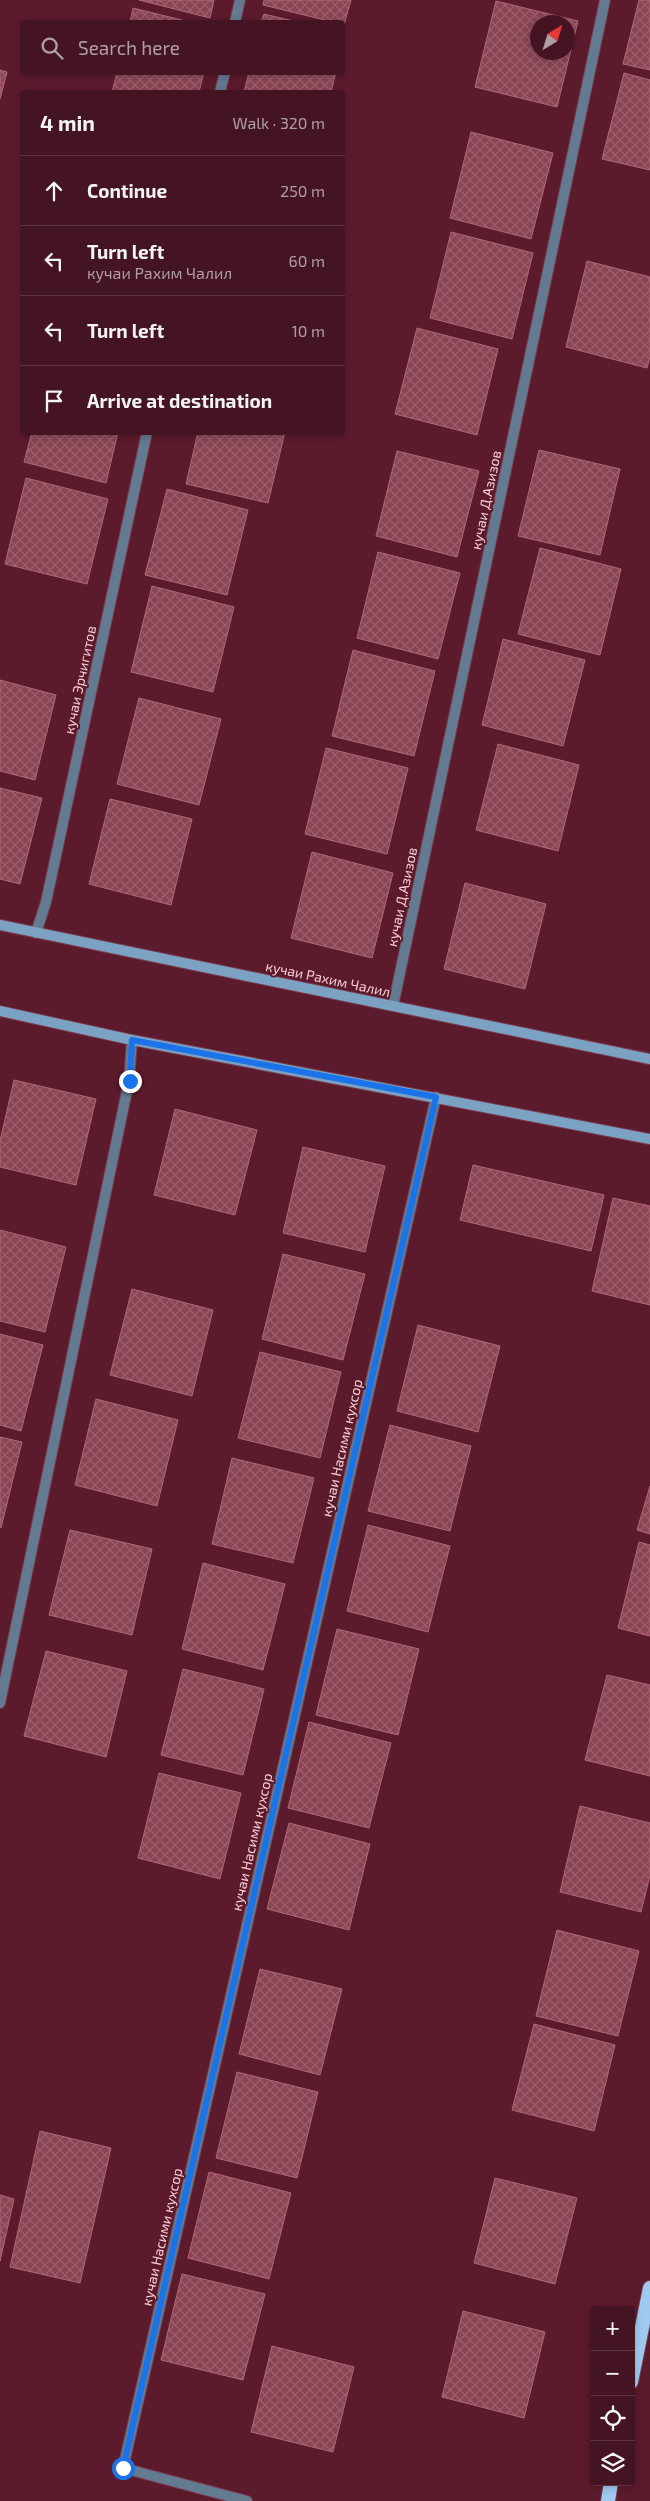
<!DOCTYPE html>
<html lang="en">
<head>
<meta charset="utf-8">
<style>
	:root { --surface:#451422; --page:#4f212f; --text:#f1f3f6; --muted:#b09ea5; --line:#5d3340 }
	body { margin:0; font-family:"Exo 2",sans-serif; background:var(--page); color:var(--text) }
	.controls { position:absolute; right:15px; bottom:15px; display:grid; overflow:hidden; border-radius:5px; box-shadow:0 2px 8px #0003 }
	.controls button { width:45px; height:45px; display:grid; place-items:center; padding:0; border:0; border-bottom:1px solid var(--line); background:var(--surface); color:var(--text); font:25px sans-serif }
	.compass { position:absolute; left:530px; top:15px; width:45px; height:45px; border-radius:50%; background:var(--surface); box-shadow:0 2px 8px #0003; rotate:38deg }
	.stop { position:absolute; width:15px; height:15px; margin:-11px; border:4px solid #1a73e8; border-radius:50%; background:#fff }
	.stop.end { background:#1a73e8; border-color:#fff; box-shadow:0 1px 5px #0008 }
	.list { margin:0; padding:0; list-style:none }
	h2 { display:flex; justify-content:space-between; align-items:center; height:65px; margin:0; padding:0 20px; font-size:21px }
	h2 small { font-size:16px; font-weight:400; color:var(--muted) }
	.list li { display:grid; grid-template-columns:32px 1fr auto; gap:15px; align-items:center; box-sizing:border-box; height:70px; padding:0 20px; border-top:1px solid var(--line) }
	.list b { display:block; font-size:19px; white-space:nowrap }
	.list p { margin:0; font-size:16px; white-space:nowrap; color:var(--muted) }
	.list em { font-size:16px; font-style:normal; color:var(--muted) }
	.icon { flex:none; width:28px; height:28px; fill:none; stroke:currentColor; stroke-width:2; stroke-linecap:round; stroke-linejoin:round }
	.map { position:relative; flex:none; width:650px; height:2501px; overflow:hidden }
	.search { position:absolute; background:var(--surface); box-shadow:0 2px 8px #0003; left:20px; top:20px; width:325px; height:55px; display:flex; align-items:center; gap:12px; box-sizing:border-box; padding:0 18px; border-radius:5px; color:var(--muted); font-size:19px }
	.panel { position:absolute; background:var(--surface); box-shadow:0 2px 8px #0003; left:20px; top:90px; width:325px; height:345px; border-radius:5px }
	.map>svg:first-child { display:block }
	.building { fill:url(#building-cross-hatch); stroke:#b26777; fill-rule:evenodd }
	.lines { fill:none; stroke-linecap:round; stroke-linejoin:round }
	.service-casing { stroke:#783a4b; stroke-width:12 }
	.minor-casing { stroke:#783a4b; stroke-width:12 }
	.secondary-casing { stroke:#783a4b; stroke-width:12 }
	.trunk-casing { stroke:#783a4b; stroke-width:16 }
	.service { stroke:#637a90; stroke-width:10 }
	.minor { stroke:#637a90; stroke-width:10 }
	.secondary { stroke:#7ba1c3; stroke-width:10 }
	.trunk { stroke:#a0caf1; stroke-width:14 }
	.route { stroke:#1a73e8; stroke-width:6 }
	.labels { text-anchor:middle; stroke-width:4; stroke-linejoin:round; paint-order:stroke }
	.street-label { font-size:14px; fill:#f8ced4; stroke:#5c1a2d }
</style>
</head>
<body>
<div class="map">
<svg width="650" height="2501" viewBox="0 0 650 2501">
	<defs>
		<pattern id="building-cross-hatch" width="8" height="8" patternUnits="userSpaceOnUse" patternTransform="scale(1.25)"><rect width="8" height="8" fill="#8a4454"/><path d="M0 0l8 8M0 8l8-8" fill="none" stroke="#9b5e6c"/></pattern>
	</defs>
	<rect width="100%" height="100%" fill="#5c1a2d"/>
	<g class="building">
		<path d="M139,0H214L210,18Z"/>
		<path d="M264,0H351L344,25L342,22H333L263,5Z"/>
		<path d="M639,0H650V70L623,64Z"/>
		<path d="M496,1L578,21L557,107L475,87ZM538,22H568V52H538Z"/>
		<path d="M133,8L190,22H130Z"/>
		<path d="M264,14L298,22H261Z"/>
		<path d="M0,70L7,72L0,99Z"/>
		<path d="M117,72H204L199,92H112Z"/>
		<path d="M249,72H336L331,92H244Z"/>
		<path d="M624,73L650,80V170L602,159Z"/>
		<path d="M471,132L553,153L531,239L450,218Z"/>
		<path d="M451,232L533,253L512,339L430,318Z"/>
		<path d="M587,261L650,277V357L647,368L566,347Z"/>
		<path d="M417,328L498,349L477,435L395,414Z"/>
		<path d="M32,432H118L106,483L24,462Z"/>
		<path d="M198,432H285L268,503L186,484Z"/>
		<path d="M539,450L620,469L600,555L518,536Z"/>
		<path d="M397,451L479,471L457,557L376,536Z"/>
		<path d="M26,478L108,499L87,584L5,564Z"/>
		<path d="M167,489L248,510L227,595L145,575Z"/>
		<path d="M540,548L621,569L600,655L518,634Z"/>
		<path d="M378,552L460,573L438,659L357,638Z"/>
		<path d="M152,586L234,607L213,692L131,672Z"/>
		<path d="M503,639L585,660L563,746L482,725Z"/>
		<path d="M353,650L435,671L414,756L332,736Z"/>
		<path d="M0,680L56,695L35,780L0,771Z"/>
		<path d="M139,698L221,719L199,805L117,784Z"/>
		<path d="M498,744L579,765L558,851L476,830Z"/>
		<path d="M326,748L408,768L387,854L305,834Z"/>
		<path d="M0,788L42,798L20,884L0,879Z"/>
		<path d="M110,799L192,819L171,905L89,884Z"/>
		<path d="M312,852L393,873L372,958L291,938Z"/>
		<path d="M465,883L546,904L525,989L444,969Z"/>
		<path d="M14,1080L96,1099L76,1185L0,1167V1141Z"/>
		<path d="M175,1109L257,1130L235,1215L154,1195Z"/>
		<path d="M303,1147L385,1166L365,1252L283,1233Z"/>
		<path d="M473,1165L604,1195L591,1251L460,1220Z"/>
		<path d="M613,1198L650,1206V1305L592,1291Z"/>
		<path d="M0,1230L66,1247L45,1332L0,1321Z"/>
		<path d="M283,1254L365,1274L343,1360L262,1339Z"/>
		<path d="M132,1289L213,1310L192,1396L110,1375Z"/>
		<path d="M418,1325L500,1346L478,1432L397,1411Z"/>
		<path d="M0,1334L43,1345L21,1431L0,1425Z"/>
		<path d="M260,1352L341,1372L320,1458L238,1438Z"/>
		<path d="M96,1399L178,1420L157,1506L75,1485Z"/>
		<path d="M390,1425L471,1446L450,1531L368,1511Z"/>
		<path d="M0,1437L22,1442L1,1528L0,1527Z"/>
		<path d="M232,1458L314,1478L293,1563L212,1544Z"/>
		<path d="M650,1486V1534L637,1530Z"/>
		<path d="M368,1525L450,1546L428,1632L347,1611Z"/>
		<path d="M70,1530L152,1549L132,1635L49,1615Z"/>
		<path d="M639,1542L650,1545V1636L618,1628Z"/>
		<path d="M203,1563L285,1584L263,1670L182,1649Z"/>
		<path d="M337,1629L419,1649L398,1735L316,1715Z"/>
		<path d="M46,1651L127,1671L106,1757L24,1736Z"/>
		<path d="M183,1669L264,1689L243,1775L161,1755Z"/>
		<path d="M607,1675L650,1685V1776L585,1760Z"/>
		<path d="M309,1722L391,1743L369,1828L288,1808Z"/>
		<path d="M159,1773L241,1793L220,1879L138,1858Z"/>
		<path d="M580,1806L650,1823V1875L641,1912L560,1892Z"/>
		<path d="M289,1823L370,1844L349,1930L267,1909Z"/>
		<path d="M557,1930L639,1951L618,2036L536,2016Z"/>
		<path d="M260,1969L342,1989L320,2075L239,2054Z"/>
		<path d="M534,2024L615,2045L594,2131L512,2110Z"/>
		<path d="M237,2072L318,2092L297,2178L216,2158Z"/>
		<path d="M40,2131L111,2148L80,2283L10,2267Z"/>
		<path d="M209,2172L291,2193L269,2279L188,2258Z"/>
		<path d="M495,2178L577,2198L555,2284L474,2263Z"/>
		<path d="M0,2195L14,2199L0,2261Z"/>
		<path d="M182,2274L265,2294L243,2380L161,2360Z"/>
		<path d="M463,2311L545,2332L524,2418L442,2397Z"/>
		<path d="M272,2346L354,2367L333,2452L251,2432Z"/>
	</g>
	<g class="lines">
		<g class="service-casing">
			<path id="service" d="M0,1703L129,1081L132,1040"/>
		</g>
		<g class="minor-casing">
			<g id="minor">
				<path d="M235,22L240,0"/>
				<path d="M220,92L225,72"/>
				<path d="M36,933L46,902L147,432"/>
				<path d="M393,1006L605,0"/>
				<path d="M247,2501L123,2468L436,1097"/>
			</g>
		</g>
		<g class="secondary-casing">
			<g id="secondary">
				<path d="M0,925L650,1059"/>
				<path d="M0,1011L132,1040L650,1139"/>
			</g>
		</g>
		<g class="trunk-casing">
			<g id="trunk">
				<path d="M631,2382L650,2288"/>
				<path d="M608,2501L611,2482"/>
			</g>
		</g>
		<use href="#service" class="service"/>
		<use href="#minor" class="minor"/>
		<use href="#secondary" class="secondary"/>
		<use href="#trunk" class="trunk"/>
	</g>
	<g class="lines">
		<path class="route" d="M123,2468L436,1097L132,1040L130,1081"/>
	</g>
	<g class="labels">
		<g class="street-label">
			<text transform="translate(486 500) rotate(-78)" y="5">кучаи Д.Азизов</text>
			<text transform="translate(80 680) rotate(-78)" y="5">кучаи Эрчигитов</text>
			<text transform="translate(402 897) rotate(-78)" y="5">кучаи Д.Азизов</text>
			<text transform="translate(328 979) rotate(12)" y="5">кучаи Рахим Чалил</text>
			<text transform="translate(342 1448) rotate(-77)" y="5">кучаи Насими кухсор</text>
			<text transform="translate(252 1842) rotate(-77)" y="5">кучаи Насими кухсор</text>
			<text transform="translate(162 2237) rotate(-77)" y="5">кучаи Насими кухсор</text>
		</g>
	</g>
</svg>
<div class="controls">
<button>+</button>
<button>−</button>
<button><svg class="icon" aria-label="locate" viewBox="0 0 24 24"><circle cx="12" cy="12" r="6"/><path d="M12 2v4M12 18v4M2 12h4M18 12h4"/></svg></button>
<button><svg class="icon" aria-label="layers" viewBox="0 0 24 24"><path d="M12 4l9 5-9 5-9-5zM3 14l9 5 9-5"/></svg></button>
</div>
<svg class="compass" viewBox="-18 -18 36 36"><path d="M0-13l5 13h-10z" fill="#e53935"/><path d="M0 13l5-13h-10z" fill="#b09ea5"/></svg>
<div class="stop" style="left:123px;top:2468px"></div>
<div class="stop end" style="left:130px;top:1081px"></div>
<div class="search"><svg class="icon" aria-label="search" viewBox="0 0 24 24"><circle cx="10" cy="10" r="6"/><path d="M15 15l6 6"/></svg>Search here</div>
<section class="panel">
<h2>4 min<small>Walk · 320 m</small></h2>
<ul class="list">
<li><svg class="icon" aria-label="ahead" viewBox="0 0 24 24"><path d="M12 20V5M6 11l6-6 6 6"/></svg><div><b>Continue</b></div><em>250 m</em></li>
<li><svg class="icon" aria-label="left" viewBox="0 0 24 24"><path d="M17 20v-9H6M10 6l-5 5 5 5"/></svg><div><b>Turn left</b><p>кучаи Рахим Чалил</p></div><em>60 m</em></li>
<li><svg class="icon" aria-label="left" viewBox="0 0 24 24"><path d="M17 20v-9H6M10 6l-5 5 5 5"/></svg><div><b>Turn left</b></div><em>10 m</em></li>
<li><svg class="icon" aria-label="arrive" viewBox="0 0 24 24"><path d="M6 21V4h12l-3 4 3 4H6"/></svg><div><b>Arrive at destination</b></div></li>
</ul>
</section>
</div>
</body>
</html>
